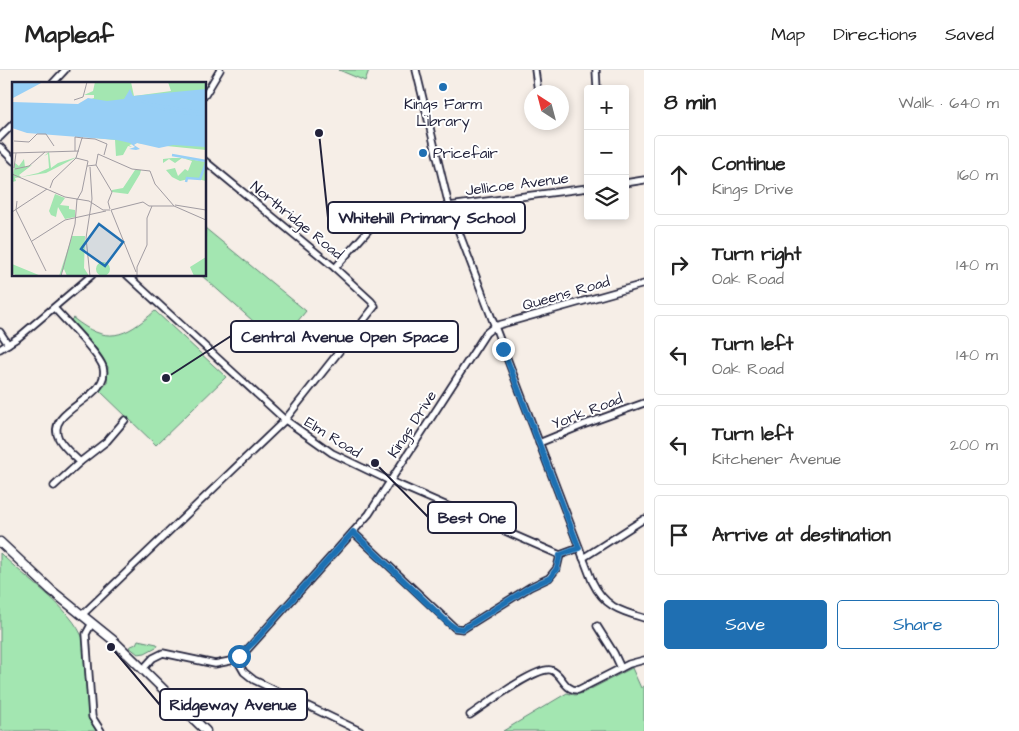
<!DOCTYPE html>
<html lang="en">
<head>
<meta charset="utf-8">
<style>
	:root { --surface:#fff; --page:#f2f2f2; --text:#222; --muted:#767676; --line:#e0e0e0; --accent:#1f6fb2 }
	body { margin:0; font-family:"Architects Daughter",sans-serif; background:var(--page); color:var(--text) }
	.controls { position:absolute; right:15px; top:15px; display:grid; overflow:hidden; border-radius:5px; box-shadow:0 2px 8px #0003 }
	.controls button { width:45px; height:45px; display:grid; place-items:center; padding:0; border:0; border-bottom:1px solid var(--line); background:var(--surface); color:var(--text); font:25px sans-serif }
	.compass { position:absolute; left:524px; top:15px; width:45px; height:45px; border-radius:50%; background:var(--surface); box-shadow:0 2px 8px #0003; rotate:324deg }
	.stop { position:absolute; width:15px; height:15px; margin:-11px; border:4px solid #1f6fb2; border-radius:50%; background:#fff }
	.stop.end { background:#1f6fb2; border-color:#fff; box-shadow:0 1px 5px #0008 }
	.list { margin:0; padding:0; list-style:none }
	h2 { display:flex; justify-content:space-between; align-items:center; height:65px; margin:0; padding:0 20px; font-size:21px }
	h2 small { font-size:16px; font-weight:400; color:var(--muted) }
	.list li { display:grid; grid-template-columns:32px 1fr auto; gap:15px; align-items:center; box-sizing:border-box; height:80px; margin:0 10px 10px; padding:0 10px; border:1px solid var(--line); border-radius:5px }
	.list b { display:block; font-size:19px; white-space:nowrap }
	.list p { margin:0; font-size:16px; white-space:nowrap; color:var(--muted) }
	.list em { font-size:16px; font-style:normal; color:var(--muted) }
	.actions { display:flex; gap:10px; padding:15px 20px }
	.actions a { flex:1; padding:11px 0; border:1px solid var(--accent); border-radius:5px; text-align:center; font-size:18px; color:var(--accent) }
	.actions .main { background:var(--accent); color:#fff }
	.icon { flex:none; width:28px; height:28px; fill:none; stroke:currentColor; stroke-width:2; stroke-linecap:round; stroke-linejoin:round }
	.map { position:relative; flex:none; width:644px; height:661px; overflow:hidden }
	header { display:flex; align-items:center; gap:30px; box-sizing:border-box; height:70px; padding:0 25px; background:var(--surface); border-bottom:1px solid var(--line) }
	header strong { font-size:24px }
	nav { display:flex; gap:28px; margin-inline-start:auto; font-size:18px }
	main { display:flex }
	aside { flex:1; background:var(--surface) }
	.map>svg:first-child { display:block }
	.green { fill:#a3e6b1; stroke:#628476 }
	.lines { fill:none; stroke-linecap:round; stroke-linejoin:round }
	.street-casing { stroke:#22223b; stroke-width:9 }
	.secondary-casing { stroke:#22223b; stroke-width:11 }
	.street { stroke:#fff; stroke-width:5.5 }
	.secondary { stroke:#fff; stroke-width:8 }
	.route { stroke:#1f6fb2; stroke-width:6 }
	.poi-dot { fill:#1f6fb2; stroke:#fff; stroke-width:2 }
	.labels { text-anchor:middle; stroke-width:4; stroke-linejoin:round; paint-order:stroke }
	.poi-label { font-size:15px; fill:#22223b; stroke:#fff }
	.street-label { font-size:15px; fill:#22223b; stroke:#fff }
	.inset-river { fill:none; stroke:#97cff6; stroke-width:2.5 }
	.inset-road { fill:none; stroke:#a19ca2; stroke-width:1 }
	.view { fill:#1f6fb2; fill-opacity:0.15; stroke:#1f6fb2; stroke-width:2.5 }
	.inset-edge { fill:none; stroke:#22223b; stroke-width:2.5 }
	.leader { fill:none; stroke:#22223b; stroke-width:2 }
	.callout-dot { fill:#22223b; stroke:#fff; stroke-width:2 }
	.callout { fill:#fff; stroke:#22223b; stroke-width:2 }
	.callout-label { font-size:16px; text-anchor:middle; font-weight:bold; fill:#22223b }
</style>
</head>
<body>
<header>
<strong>Mapleaf</strong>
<nav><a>Map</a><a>Directions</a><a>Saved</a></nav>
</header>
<main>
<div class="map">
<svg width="644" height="661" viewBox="0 0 644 661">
	<rect width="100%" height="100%" fill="#f6eee7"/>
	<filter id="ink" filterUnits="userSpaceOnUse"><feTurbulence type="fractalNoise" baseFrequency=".02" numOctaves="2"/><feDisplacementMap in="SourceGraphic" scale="10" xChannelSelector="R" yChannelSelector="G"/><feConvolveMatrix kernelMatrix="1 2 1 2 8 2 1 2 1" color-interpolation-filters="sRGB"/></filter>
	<g filter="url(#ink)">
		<g class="green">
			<path d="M339,0H369L365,11Z"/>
			<path d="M205,158L306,241L279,274L201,205H205Z"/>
			<path d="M155,241L226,307L156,375L100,321L107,313L108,297L70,251L73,248C107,275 124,268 155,241Z"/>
			<path d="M0,483C25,509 80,542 86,579C91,611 79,630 99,661H0Z"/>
			<path d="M138,570L157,574L158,576L145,583L138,584L129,577L136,574Z"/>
			<path d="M632,598L641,618L644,616V661H503L567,623L575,625L583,623Z"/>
		</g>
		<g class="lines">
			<g class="street-casing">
				<g id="street">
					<path d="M416,0L449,136L592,511C604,536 619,541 644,548"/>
					<path d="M535,0L538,22"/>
					<path d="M596,0L597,19"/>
					<path d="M52,14L65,0"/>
					<path d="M205,25L220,0"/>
					<path d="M0,67L14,53"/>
					<path d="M0,77L14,91"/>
					<path d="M625,113L644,110"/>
					<path d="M335,198L372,156L381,150L449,136L588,118"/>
					<path d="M127,205L284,349L332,383L390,411L560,485L579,478"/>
					<path d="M54,238C65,250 99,284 103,297C112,329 43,339 59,369C64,378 73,385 80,392L54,416"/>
					<path d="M0,262L8,274"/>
					<path d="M0,279L19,267L92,205"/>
					<path d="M539,373L583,355L644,333"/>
					<path d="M80,392L107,371L125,350"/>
					<path d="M353,462L455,558L463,559L530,517L549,508L557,498L560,485"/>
					<path d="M583,488L644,449"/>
					<path d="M82,545L285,350L375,236L371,231L335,198L205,91"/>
					<path d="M92,553L86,564L92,647L101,661"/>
					<path d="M597,556L614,583L621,598"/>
					<path d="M236,588L244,602L254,610L360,661"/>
					<path d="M143,599L153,588L163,583L215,594L230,591L247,580L369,444L486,263L495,256L644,214"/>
					<path d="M470,645C484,636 536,596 551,600C563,604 563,620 578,620L629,594L644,590"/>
				</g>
			</g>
			<g class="secondary-casing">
				<path id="secondary" d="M0,472L51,520L113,570L206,661"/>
			</g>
			<use href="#street" class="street"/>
			<use href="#secondary" class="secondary"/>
		</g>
	</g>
	<g class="lines" filter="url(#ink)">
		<path class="route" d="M239,586L255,571L353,462L448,553L455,558L463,559L530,517L550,508L557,498L560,485L579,478L503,279"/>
	</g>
	<g class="poi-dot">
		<circle cx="443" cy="17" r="5"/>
		<circle cx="423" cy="83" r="5"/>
	</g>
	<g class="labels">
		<g class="poi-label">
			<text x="443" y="39">Kings Farm<tspan x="443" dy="17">Library</tspan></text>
			<text x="433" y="88" text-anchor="start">Pricefair</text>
		</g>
		<g class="street-label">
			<text transform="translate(517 114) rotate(-7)" y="5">Jellicoe Avenue</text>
			<text transform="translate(297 150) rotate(39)" y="5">Northridge Road</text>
			<text transform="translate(566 223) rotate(-16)" y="5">Queens Road</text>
			<text transform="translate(587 341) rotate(-21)" y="5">York Road</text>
			<text transform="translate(412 354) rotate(-57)" y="5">Kings Drive</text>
			<text transform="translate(333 367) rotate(32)" y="5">Elm Road</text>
		</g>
	</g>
	<g transform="translate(12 12)">
		<rect width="194" height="194" fill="#f6eee7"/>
		<path d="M83,0H119L122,14L159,9L156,0H194V7L180,15L68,21L82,16V13H72L81,9ZM9,48L52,51L194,62V68L125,61L117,63L120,65L116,64L111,73L104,74L103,58ZM37,70L39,86L46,81L65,75L34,91L3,96L4,99L0,100L3,81L7,84L12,77L13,85L20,83L7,93L9,95L26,91L37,86L36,72L32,74ZM160,76H171L194,80V99L181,96L168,99L160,95L154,88L163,86L166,94L173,87L176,89L180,79L170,76L163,81L157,77L151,81V77ZM123,88H129L128,92L116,112L100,110V108L111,106ZM43,112L53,116L48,123L57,124V127L63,128V135L53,137L46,125L44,135L39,133L37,129ZM60,154H73L72,186L77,194H55L52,187L48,194H47ZM194,175V194H182L178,185ZM84 187a7 7 0 1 1 14 0a7 7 0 1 1-14 0ZM0,182L17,189L29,194H5L0,191Z" fill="#a3e6b1"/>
		<path d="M0,0H31L1,16ZM118,7L121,14L194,7V65L161,63L147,66L125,61L122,63L128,67L124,68L117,67L123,65L118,61L105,58L15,51L0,46V20L66,22L76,16L95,19L112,17Z" fill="#97cff6"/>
		<path class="inset-river" d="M130,19L159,30L194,33M143,23L194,31M160,73L194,79M174,100L175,96L188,97L194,81"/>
		<path class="inset-road" d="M62,18L71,15L75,0M70,56L83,57L95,62L92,73M2,59L17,60L25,52H34L42,64M63,69V55L71,56M0,71L67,69M84,83L100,110L96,120L98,127M75,84L84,83L86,72L120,87L138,89L143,102L162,124M2,86L4,71M3,87L17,84L33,70M0,92L53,115L77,119L91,128H98M38,106L41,98L64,76M65,118L70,109L76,79L64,76L70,56M5,119L4,128L34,189M163,123L194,128M99,128L124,190M99,128L131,120L137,124H162L194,138M0,130L35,107M20,159L53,138L94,129M49,194L63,142L65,117M78,194L74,156L80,117L78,85M125,194V185L135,163V136L140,124"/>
		<path class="view" d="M87,142L111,160L93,184L69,167Z"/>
		<rect width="194" height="194" class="inset-edge"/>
	</g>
	<path class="leader" d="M319 63L328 148M166 308L231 266M375 393L428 447M111 577L160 635"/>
	<g class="callout-dot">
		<circle cx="319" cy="63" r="5"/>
		<circle cx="166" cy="308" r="5"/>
		<circle cx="375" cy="393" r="5"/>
		<circle cx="111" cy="577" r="5"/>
	</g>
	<g class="callout">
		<rect x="328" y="132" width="197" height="31" rx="5"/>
		<rect x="231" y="251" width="227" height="31" rx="5"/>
		<rect x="428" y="432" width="88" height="31" rx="5"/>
		<rect x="160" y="619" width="147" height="31" rx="5"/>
	</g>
	<g class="callout-label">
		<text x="427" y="153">Whitehill Primary School</text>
		<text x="345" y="272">Central Avenue Open Space</text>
		<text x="472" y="453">Best One</text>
		<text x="233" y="640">Ridgeway Avenue</text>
	</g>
</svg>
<div class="controls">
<button>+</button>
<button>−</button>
<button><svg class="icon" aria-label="layers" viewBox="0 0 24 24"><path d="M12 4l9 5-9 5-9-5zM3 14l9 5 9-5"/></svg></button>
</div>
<svg class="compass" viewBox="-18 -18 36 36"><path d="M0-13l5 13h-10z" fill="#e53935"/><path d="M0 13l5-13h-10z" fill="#767676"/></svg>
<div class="stop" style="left:239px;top:586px"></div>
<div class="stop end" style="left:503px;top:279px"></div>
</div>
<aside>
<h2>8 min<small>Walk · 640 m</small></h2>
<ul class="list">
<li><svg class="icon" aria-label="ahead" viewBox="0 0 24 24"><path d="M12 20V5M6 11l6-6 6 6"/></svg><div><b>Continue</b><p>Kings Drive</p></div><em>160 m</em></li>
<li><svg class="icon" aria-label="right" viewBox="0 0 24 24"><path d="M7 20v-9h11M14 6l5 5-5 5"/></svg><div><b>Turn right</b><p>Oak Road</p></div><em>140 m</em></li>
<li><svg class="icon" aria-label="left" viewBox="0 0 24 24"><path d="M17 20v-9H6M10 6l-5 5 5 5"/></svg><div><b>Turn left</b><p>Oak Road</p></div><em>140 m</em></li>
<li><svg class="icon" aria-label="left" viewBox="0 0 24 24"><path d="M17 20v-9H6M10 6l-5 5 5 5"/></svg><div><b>Turn left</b><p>Kitchener Avenue</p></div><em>200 m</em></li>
<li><svg class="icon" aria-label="arrive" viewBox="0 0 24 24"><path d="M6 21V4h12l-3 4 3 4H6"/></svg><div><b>Arrive at destination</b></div></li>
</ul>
<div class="actions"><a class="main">Save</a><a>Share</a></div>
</aside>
</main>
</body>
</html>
